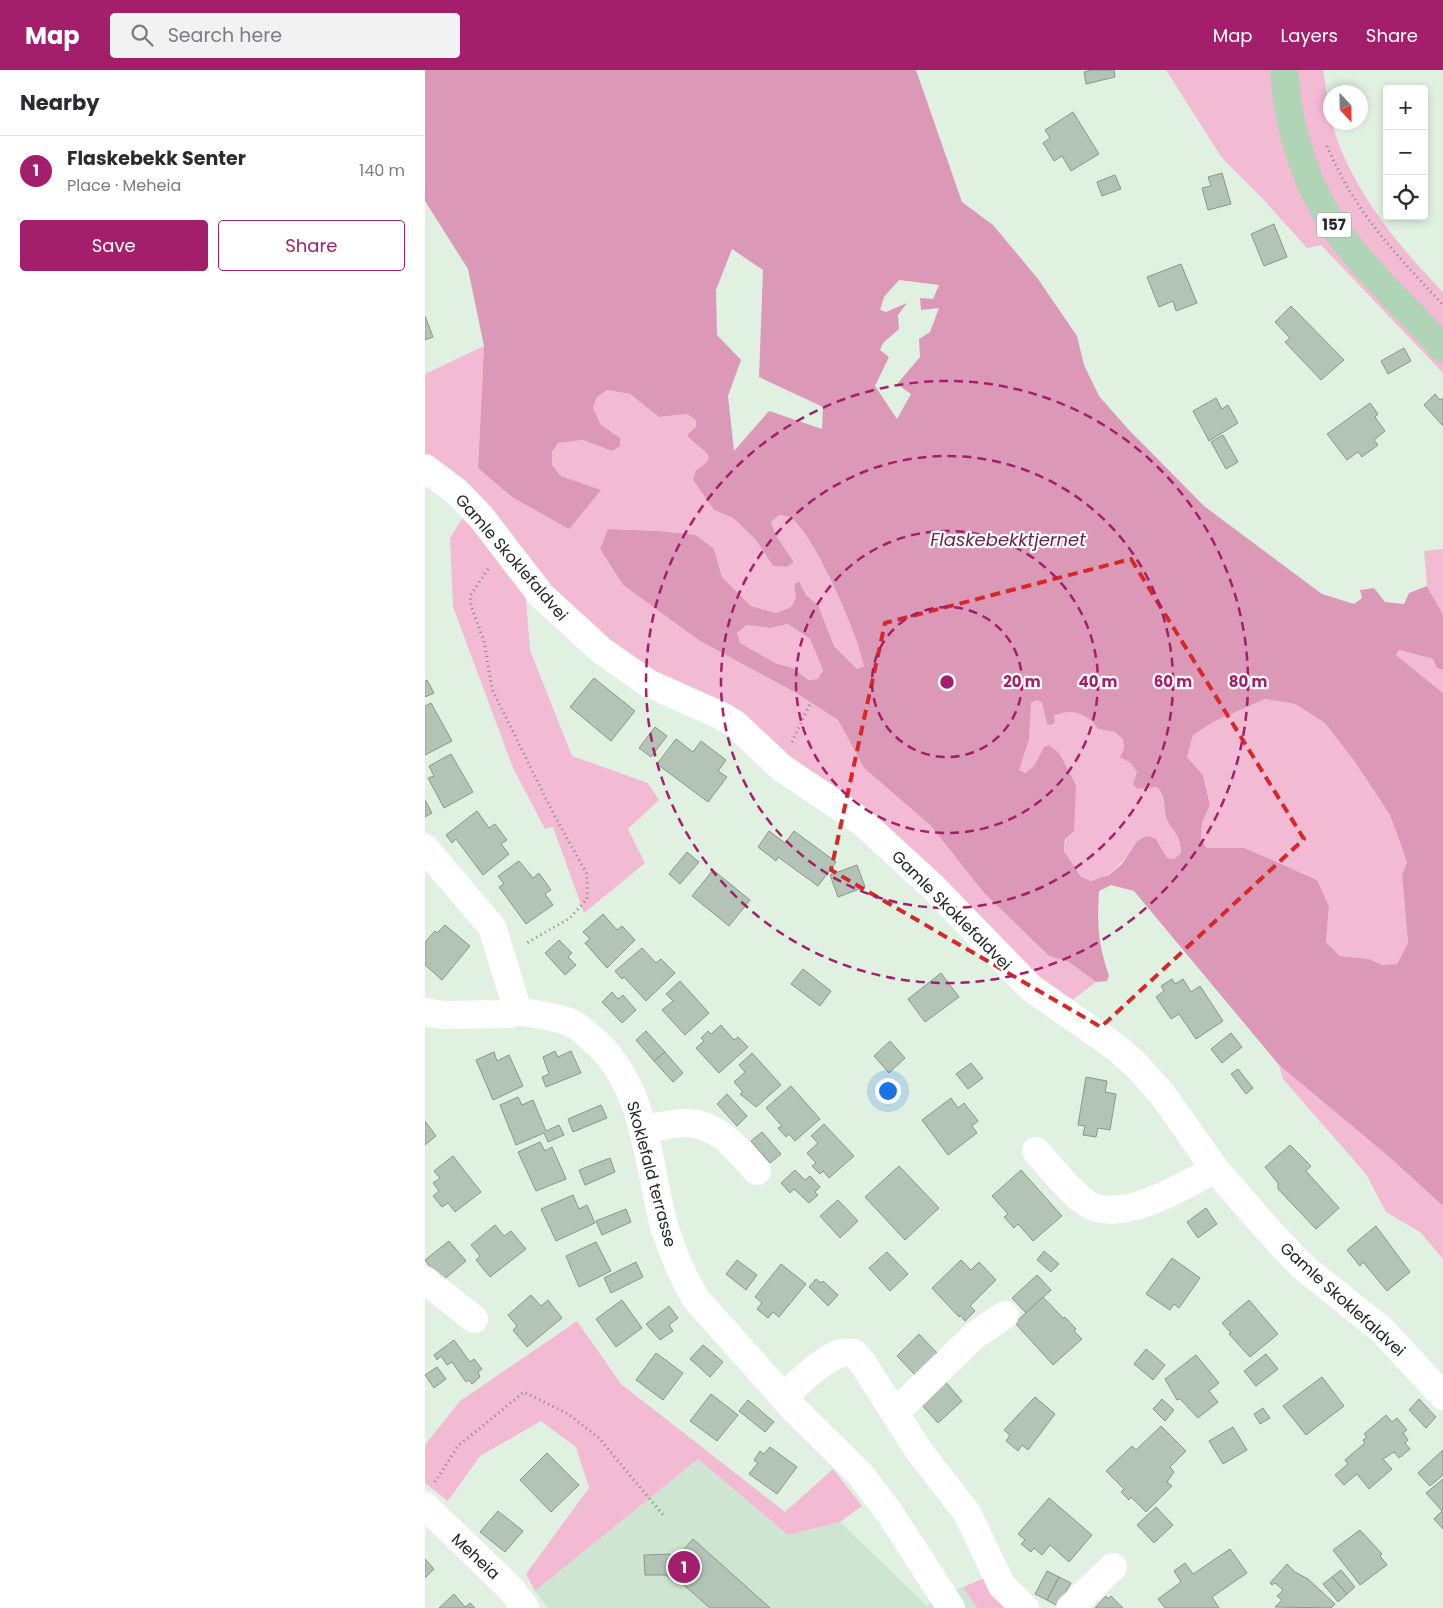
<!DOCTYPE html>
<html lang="en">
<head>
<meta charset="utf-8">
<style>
	:root { --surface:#fff; --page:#f2f2f3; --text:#2b2b33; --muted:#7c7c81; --line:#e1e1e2; --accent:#a31e6b }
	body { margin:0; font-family:Poppins,sans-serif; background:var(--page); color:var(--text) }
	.controls { position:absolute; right:15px; top:15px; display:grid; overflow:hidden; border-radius:5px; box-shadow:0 2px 8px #0003 }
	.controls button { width:45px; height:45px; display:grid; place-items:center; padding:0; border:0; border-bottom:1px solid var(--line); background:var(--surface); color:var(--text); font:25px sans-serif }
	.compass { position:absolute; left:898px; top:15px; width:45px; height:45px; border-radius:50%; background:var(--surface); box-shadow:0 2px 8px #0003; rotate:158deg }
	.you { position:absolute; left:462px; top:1020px; width:18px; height:18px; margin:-12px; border:4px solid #fff; border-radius:50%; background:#1a73e8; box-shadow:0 0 0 8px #1a73e833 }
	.badge { display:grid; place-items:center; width:32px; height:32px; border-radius:50%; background:var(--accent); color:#fff; font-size:16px; font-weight:700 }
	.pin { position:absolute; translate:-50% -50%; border:2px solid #fff; box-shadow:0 1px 5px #0006 }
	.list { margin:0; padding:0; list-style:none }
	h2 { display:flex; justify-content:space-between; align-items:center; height:65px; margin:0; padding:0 20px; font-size:21px }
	h2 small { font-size:16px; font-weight:400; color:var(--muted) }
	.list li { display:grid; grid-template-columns:32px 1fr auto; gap:15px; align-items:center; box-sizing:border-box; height:70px; padding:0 20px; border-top:1px solid var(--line) }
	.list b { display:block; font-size:19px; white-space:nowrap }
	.list p { margin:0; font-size:16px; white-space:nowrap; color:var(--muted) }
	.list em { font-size:16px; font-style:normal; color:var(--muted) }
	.actions { display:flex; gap:10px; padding:15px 20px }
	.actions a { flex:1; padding:11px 0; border:1px solid var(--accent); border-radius:5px; text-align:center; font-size:18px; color:var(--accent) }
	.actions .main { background:var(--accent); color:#fff }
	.icon { flex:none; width:28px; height:28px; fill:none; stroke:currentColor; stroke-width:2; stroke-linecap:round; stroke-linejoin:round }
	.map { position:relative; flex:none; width:1018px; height:1538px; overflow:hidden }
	header { display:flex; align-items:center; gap:30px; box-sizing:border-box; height:70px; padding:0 25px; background:var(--accent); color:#fff }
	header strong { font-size:24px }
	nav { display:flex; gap:28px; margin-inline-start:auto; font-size:18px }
	.search { width:350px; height:45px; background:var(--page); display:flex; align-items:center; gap:12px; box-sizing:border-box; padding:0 18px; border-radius:5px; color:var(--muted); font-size:19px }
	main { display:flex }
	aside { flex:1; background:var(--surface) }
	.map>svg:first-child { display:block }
	.built { fill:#cee5d1 }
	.green { fill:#f3bad3 }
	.water { fill:#dc99b7; fill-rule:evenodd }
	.building { fill:#b3c4b6; stroke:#879789 }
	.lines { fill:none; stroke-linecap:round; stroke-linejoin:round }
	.path { stroke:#7d897f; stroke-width:3; stroke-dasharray:1 4; stroke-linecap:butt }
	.minor { stroke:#fff; stroke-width:28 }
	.major { stroke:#afd4b6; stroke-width:28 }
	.marked { fill:none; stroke:#d62828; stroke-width:4; stroke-dasharray:10 6; stroke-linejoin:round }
	.ring { fill:none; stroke:#a31e6b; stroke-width:2.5; stroke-dasharray:9 6 }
	.labels { text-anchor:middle; stroke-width:4.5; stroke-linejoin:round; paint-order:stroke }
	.shield { fill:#fff; stroke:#646865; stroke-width:1 }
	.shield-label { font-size:15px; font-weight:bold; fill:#222823 }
	.street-label { font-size:16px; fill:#222823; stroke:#fff }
	.water-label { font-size:18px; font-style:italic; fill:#6b1e48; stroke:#fff }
	.centre { fill:#a31e6b; stroke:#fff; stroke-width:2.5 }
	.ring-label { font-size:15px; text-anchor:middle; font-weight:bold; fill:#a31e6b; stroke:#fff; stroke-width:4.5; stroke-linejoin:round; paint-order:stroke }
</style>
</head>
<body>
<header>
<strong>Map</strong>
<div class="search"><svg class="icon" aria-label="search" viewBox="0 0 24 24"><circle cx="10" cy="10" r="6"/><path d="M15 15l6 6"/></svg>Search here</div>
<nav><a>Map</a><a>Layers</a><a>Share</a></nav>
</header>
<main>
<aside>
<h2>Nearby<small></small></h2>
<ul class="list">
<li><span class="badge">1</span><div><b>Flaskebekk Senter</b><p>Place · Meheia</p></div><em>140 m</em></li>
</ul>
<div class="actions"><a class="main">Save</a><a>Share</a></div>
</aside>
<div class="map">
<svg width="1018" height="1538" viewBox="0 0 1018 1538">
	<rect width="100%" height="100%" fill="#e0f1e2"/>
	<path class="built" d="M273,1389L363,1465L415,1452L502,1536L508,1529L538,1517L552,1538H123L110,1521Z"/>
	<g class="green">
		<path d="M741,0H898L906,52L907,53C924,116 973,176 1018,222V303L896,175L882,178L837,128L797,88Z"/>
		<path d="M59,276L53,398L175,420L136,406L127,395V382L133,373L158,370L187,381L195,368L176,355L168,338L172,327L181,320L205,324L234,347L262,344L271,350V357L262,365C270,380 301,384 271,401L268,410L289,440L308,448L331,470L348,496L362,497L369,491L351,465L346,452L354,445C358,446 363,446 366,448C390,463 434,567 440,597L432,599L409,576L393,535L381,525L374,511L369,515L371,527L366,537L351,543L326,536L297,507L289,479L271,465L235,461L184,459L175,479L198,515L275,571L371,623L413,650L439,698L505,755L559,823L624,886L644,892L671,912L641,935L251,613L175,570L126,515L101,529L105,580L147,686L223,713L234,730L203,759L220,793L159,843L128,757L120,759L88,698L28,537L25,468L50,429L0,390V304Z"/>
		<path d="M1018,479V545L1002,516L999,481Z"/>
		<path d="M363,554L385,569L398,600L393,609L385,610L368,598L350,593L315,574L312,563L323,555L345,558Z"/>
		<path d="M973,580L1008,589L1012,598L1018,600V623L971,585Z"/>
		<path d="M840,629L870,634L900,653L930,692L965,745L982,792L977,806L983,873L972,894L957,895L944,889L915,886L901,872L904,836L892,810L820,778H782L776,771L777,753L785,735L778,705L762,687L768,665L788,652Z"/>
		<path d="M612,630L617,633L622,654C639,634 659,639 673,659L690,662L698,669L699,679L712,702L708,714L732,717C740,727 738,735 741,747C747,764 755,760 756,783L749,789L742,788L731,769L712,771C703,785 678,823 656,807C649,802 644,788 639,781L651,715L635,684L619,677L609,696L599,703L594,700L604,670L606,633Z"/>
		<path d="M854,995L962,1085L1018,1136V1189L995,1162L961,1142L941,1104L858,1009Z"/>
		<path d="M152,1251L196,1314L360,1442L408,1399L437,1436L415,1452L363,1465L273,1389L110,1521L101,1504L164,1418L151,1377L116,1351L55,1386L23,1431L0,1413V1375L35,1331Z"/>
		<path d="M560,1508L585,1538H552L538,1517Z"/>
	</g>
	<path class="water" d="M0,0H491L537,132L568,155L613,209L652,266L659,295L674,326L703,359L779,436L897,524L929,534L937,528L935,520L949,518L960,532L979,534L984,523L1002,516L1018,545V600L1012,598L1008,589L974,580L971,585L1018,623V1136L962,1085L854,995L709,821L686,815L674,821C672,857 673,872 684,906L682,911L671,912L644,892L624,886L559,823L505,755L439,698L413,650L371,623L275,571L198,515L175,479L183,459L235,461L271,465L289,479L297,507L326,536L351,543L366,537L371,527L369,515L374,511L381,525L393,535L409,576L432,599L439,596C434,567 389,463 366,448C363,446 358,446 354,445L346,452L351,465L369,492L362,497L348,496L331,470L308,448L289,440L268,410L271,400C300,384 271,380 262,365L271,357V350L262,344L234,347L205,324L182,320L172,327L168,338L176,355L195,368V376L187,381L158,370L133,373L127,382V395L136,406L176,420L144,459L87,427L53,398L59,276L43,199L0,131ZM307,179L338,200L334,307L398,337L397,359L344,341L309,381L303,326L316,290L292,265L291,220ZM474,210L514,215L508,229L495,228L496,240L514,238L505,262L494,269L495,287L472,314L486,324L472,349L450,316L464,287L455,280L458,273L474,259L473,245L482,233L461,242L455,240L459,227ZM363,554L385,569L398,600L393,609L384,610L368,598L350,593L315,573L312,563L322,555L345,558ZM840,629L870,634L900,653L930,692L965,745L982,792L977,805L983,873L972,894L957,895L944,889L915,886L901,872L904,836L892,810L820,778H782L776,771L777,753L785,735L778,705L762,687L768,665L788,652ZM612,630L617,633L622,654L626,655L630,652L629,646C647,637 663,644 673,659L690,662L698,669L699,679L695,687L706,693L712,702L708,714L712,719L732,717C741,727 738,735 741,747C747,764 755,760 756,783L749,789L742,788L731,769L722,766L712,771L697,794L684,805L666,811L656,807L639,781L640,769L649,761L651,715L635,684L624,675L619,677L609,696L600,703L594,700L604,670L606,633Z"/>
	<g class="building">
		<path d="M667,0H689L690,7L661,14L659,2Z"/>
		<path d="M648,42L674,84L646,101L637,86L629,91L618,73L625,68L620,60Z"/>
		<path d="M797,103L806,134L783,140L777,118L786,116L783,107Z"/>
		<path d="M690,105L696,119L677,126L672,112Z"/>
		<path d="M849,154L862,187L839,196L826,164Z"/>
		<path d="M756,194L772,233L751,241L748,231L734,237L722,207Z"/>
		<path d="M866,236L919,290L896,310L860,272L865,268L850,252Z"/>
		<path d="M0,246L8,267L0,270Z"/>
		<path d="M979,278L986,291L963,304L956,291Z"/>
		<path d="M1010,324L1015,330L1018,328V356L999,335Z"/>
		<path d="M791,328L797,339L803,335L813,353L784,371L768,341Z"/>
		<path d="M945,333L953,344L950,347L960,361L949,370L953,375L937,387L933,382L922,390L902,364Z"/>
		<path d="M798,365L813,392L801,399L786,372Z"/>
		<path d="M169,608L210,641L186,671L145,637Z"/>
		<path d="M2,610L9,623L0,627V611Z"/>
		<path d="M6,633L27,671L0,685V636Z"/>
		<path d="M230,657L242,666L226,687L214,678Z"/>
		<path d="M251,669L268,682L276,671L301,690L293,701L302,707L283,732L232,694Z"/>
		<path d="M26,684L48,722L19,738L3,708L9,706L4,696Z"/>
		<path d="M0,730L7,743L0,747Z"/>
		<path d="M52,741L64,758L70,754L82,770L76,774L84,784L58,805L31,769L27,773L21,765Z"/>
		<path d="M344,761L360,773L369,761L411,792L393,816L353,787L351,791L333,777Z"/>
		<path d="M262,782L274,792L255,814L244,804Z"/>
		<path d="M94,791L108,808L114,803L126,820L120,824L128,835L101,854L74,817L79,814L73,806Z"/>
		<path d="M432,795L440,817L413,827L405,805Z"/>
		<path d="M288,800L325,830L304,856L267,826Z"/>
		<path d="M178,844L192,860L197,856L210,870L182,898L160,873L165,869L158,862Z"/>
		<path d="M20,855L45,876L17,910L0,895V872L10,861L12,863Z"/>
		<path d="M134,870L147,883L143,887L151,895L140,905L120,883Z"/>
		<path d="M217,878L231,893L236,889L250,903L221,931L199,907L197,909L190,901Z"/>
		<path d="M378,899L406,921L395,936L366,914Z"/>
		<path d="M516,903L534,927L500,952L483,929Z"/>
		<path d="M747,909L750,914L758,909L766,922L775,916L798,951L771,969L754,944L746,949L731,927L739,921L736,916Z"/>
		<path d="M255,911L284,943L260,965L237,940L248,931L241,924Z"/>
		<path d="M187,922L193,929L198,925L211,940L197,953L177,932Z"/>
		<path d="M296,955L309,970L313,967L323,977L294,1003L271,978L279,971L276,968L283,961L286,964Z"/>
		<path d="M221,961L240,982L229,991L211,970Z"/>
		<path d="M806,963L817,977L797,993L786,979Z"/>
		<path d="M465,971L480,988L464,1003L449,986Z"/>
		<path d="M130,981L133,987L146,981L156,1003L121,1017L117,1007L124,1004L118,987Z"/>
		<path d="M69,982L72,991L84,985L98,1016L68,1030L51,990Z"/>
		<path d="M240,982L258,1003L248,1012L229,991Z"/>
		<path d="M327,983L356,1015L331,1037L315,1024L318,1022L309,1012L320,1002L314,995Z"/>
		<path d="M546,993L558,1008L543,1019L531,1004Z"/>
		<path d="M813,999L828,1018L821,1024L806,1004Z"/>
		<path d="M661,1007L682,1011L680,1022L691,1024L685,1060L673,1058L671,1067L658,1065L660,1056L653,1055Z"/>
		<path d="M366,1016L395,1049L370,1071L364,1064L361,1067L353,1058L357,1056L341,1038Z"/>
		<path d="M302,1024L322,1046L312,1056L292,1034Z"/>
		<path d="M93,1027L97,1035L108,1030L121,1061L134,1055L139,1065L123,1072L119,1063L91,1075L75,1035Z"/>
		<path d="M526,1028L533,1038L539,1033L553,1051L547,1056L552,1063L523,1085L497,1050Z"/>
		<path d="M176,1035L182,1048L148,1062L143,1049Z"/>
		<path d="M0,1051L11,1066L0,1075Z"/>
		<path d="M399,1054L429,1086L404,1108L398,1101L395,1104L387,1096L391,1093L382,1083L393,1073L386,1066Z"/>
		<path d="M337,1062L356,1084L345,1093L326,1071Z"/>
		<path d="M115,1072L120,1081L127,1077L141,1109L111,1121L93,1082Z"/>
		<path d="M865,1075L886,1096L881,1101L914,1138L891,1159L853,1119V1113L840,1097Z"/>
		<path d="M28,1086L56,1122L30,1142L23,1133L17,1137L8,1126L14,1121L8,1113L15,1108L9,1101Z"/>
		<path d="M185,1088L190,1102L160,1115L154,1100Z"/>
		<path d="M474,1096L514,1138L480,1170L440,1127Z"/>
		<path d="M370,1100L380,1110L385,1106L395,1117L390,1122L393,1125L384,1133L369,1119L365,1123L356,1113Z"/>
		<path d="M596,1100L637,1146L608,1171L593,1154L589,1158L579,1147L583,1144L567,1126Z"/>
		<path d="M148,1125L154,1139L162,1135L170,1153L131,1171L116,1139Z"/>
		<path d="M413,1130L433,1151L415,1168L395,1146Z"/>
		<path d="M781,1138L792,1154L773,1168L762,1152Z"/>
		<path d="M201,1139L206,1152L177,1165L171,1151Z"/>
		<path d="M70,1155L79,1166L86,1161L101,1179L65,1207L51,1190L55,1186L46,1175Z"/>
		<path d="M951,1156L985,1202L962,1221L938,1192L935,1196L922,1180Z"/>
		<path d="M24,1171L41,1191L16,1212L0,1190Z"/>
		<path d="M171,1172L186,1201L154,1217L141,1186Z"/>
		<path d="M619,1181L634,1194L626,1202L612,1190Z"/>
		<path d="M462,1182L483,1204L465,1221L444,1198Z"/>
		<path d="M747,1188L775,1208L754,1238L749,1234L745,1240L721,1224Z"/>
		<path d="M312,1190L332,1205L321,1220L301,1204Z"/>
		<path d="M536,1190L546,1200L554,1192L571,1210L545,1236L550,1241L540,1251L535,1245L534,1247L507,1218Z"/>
		<path d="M211,1192L218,1207L186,1223L179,1208Z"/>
		<path d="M356,1194L381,1214L354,1247L348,1242L343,1248L332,1239L337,1233L330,1227Z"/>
		<path d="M612,1205L626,1220L601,1243L587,1228Z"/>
		<path d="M391,1209L396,1213L398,1211L413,1225L403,1236L384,1217Z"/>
		<path d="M106,1225L116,1236L123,1230L137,1248L102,1277L88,1260L92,1256L83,1245Z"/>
		<path d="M618,1227L638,1248L640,1247L651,1259L649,1261L657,1269L628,1295L590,1253Z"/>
		<path d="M197,1230L217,1258L191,1277L171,1249Z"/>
		<path d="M824,1230L853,1264L825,1287L804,1264L806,1263L797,1253Z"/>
		<path d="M244,1236L253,1248L244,1255L248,1261L235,1270L221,1254Z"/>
		<path d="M494,1264L513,1284L490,1305L472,1286Z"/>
		<path d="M29,1270L45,1292L49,1289L57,1299L53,1302L55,1307L47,1314L44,1310L41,1312L27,1292L22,1295L16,1286L12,1290L9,1285Z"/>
		<path d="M278,1275L298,1292L285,1307L265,1289Z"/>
		<path d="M721,1279L740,1295L728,1310L709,1294Z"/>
		<path d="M231,1283L258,1303L238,1330L211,1310Z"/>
		<path d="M841,1284L853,1299L831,1316L819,1301Z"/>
		<path d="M771,1285L794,1313L784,1321L793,1332L773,1348L755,1329L752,1330L740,1309Z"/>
		<path d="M12,1297L21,1309L9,1318L0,1305Z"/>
		<path d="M897,1307L919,1336L881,1365L858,1336Z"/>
		<path d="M520,1311L537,1331L513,1353L495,1333Z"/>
		<path d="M286,1324L313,1345L292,1371L265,1351Z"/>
		<path d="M610,1327L630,1344L603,1380L597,1375L593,1381L581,1371L585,1365L579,1360Z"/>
		<path d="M737,1329L749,1340L740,1351L728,1339Z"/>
		<path d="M994,1329L1011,1347L1001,1358L984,1340Z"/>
		<path d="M323,1330L349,1352L340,1362L314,1341Z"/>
		<path d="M838,1338L845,1348L835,1354L829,1344Z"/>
		<path d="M961,1345L967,1352L972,1348L982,1360L978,1363L983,1370L980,1373L985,1379L974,1388L969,1382L958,1389L967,1399L944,1419L932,1404L919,1415L910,1405L923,1394L920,1390L940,1373L938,1370L942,1367L939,1364Z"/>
		<path d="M736,1356L761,1381L745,1397L749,1402L742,1412L747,1416L721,1442L706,1427L704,1430L696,1422L699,1419L681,1401L707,1376L711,1380Z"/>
		<path d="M808,1357L822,1380L798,1394L784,1371Z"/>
		<path d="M345,1377L372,1397L352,1424L324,1404L333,1393L329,1390L335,1381L339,1384Z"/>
		<path d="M1018,1380V1405L1005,1416L993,1403Z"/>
		<path d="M122,1383L154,1415L126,1442L95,1410Z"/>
		<path d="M1018,1409V1459L1009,1449L1017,1441L1001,1423Z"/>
		<path d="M624,1428L667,1465L644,1492L625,1475L617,1485L609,1478L606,1482L596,1474L600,1470L593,1464Z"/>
		<path d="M731,1437L748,1455L729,1473L712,1455Z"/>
		<path d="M73,1441L98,1461L80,1482L55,1462Z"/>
		<path d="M935,1460L957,1484L955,1486L962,1495L935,1515L908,1480Z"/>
		<path d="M268,1469L345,1538H285L251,1508L248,1511L241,1505H220L219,1485L245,1484L250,1489Z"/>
		<path d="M805,1479L822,1503L787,1527L794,1538H740L733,1529L756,1512L749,1501L760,1493L768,1504Z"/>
		<path d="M0,1489L9,1499L0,1508Z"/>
		<path d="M862,1494L870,1502L883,1509L910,1534L906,1538L850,1537L857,1530L852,1526L858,1520L850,1513L847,1515L845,1513Z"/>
		<path d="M916,1500L930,1517L922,1524L907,1507Z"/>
		<path d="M622,1501L634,1507L622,1530L610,1524Z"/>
		<path d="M634,1507L646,1513L633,1536L622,1530Z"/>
		<path d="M907,1507L922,1524L913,1532L898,1514Z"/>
		<path d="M29,1524L40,1537L45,1533L50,1538H14Z"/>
		<path d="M681,1526L683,1529L686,1526L698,1538H670Z"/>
	</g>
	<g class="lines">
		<g class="path">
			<path d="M902,76C930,143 970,183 1018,235"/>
			<path d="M63,499L45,526L46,536L59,571L67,619L128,743L162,804V829L145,848L100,874"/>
			<path d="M367,672L385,634"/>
			<path d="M10,1412L33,1376L99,1322L143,1344L174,1368L239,1446"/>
		</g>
		<g class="minor">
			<path d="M0,398L32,422L56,447L116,525L177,581L223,613L297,646L310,654L357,698L436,751L506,815L606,918L692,978L711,995L737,1024L790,1099L843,1160L877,1196L958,1261L1018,1326"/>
			<path d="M0,778L67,857L93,941"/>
			<path d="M0,942L18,945L85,944L93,941C108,944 126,946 141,951C151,954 159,961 166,968C221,1013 222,1092 239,1156C247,1181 257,1206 271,1229L370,1340L435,1404L466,1445L526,1538"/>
			<path d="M218,1059C232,1057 247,1053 261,1053C292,1053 313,1080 332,1101"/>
			<path d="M611,1081C626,1098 641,1117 658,1131C692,1158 758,1116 790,1099"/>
			<path d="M0,1210L49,1249"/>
			<path d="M359,1328C371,1314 399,1288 416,1283C420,1282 425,1283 429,1283L437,1292L494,1381L542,1443L577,1516L600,1538"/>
			<path d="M470,1343L550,1265L580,1245"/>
			<path d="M0,1436L86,1519L100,1538"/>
			<path d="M645,1538L688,1497"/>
		</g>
		<path class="major" d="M859,0C863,62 883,125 922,174C951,211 986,243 1018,278"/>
	</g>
	<path class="marked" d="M706,489L879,769L676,957L406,800L460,553Z"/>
	<g class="ring">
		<circle cx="522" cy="612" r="75"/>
		<circle cx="522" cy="612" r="151"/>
		<circle cx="522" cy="612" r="226"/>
		<circle cx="522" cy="612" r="301"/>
	</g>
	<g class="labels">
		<rect class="shield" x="891.5" y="142.5" width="35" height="25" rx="4"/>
		<g class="shield-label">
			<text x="909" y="160">157</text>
		</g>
		<g class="street-label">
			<text transform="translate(87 487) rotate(49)" y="6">Gamle Skoklefaldvei</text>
			<text transform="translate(527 840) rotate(45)" y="6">Gamle Skoklefaldvei</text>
			<text transform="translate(227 1104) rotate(75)" y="6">Skoklefald terrasse</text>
			<text transform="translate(918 1229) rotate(42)" y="6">Gamle Skoklefaldvei</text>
			<text transform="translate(51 1486) rotate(43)" y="6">Meheia</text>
		</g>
		<g class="water-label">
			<text x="583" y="476">Flaskebekktjernet</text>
		</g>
	</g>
	<circle cx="522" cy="612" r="8" class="centre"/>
	<g class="ring-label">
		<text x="597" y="617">20 m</text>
		<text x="673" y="617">40 m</text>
		<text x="748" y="617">60 m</text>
		<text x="823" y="617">80 m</text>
	</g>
</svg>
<div class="controls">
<button>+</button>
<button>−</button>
<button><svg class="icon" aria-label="locate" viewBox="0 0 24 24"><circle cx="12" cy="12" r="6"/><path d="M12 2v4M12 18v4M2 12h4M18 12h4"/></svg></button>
</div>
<svg class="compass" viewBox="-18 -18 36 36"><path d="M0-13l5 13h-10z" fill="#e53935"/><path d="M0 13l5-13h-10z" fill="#7c7c81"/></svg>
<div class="you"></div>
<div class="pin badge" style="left:259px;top:1497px">1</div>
</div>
</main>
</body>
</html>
